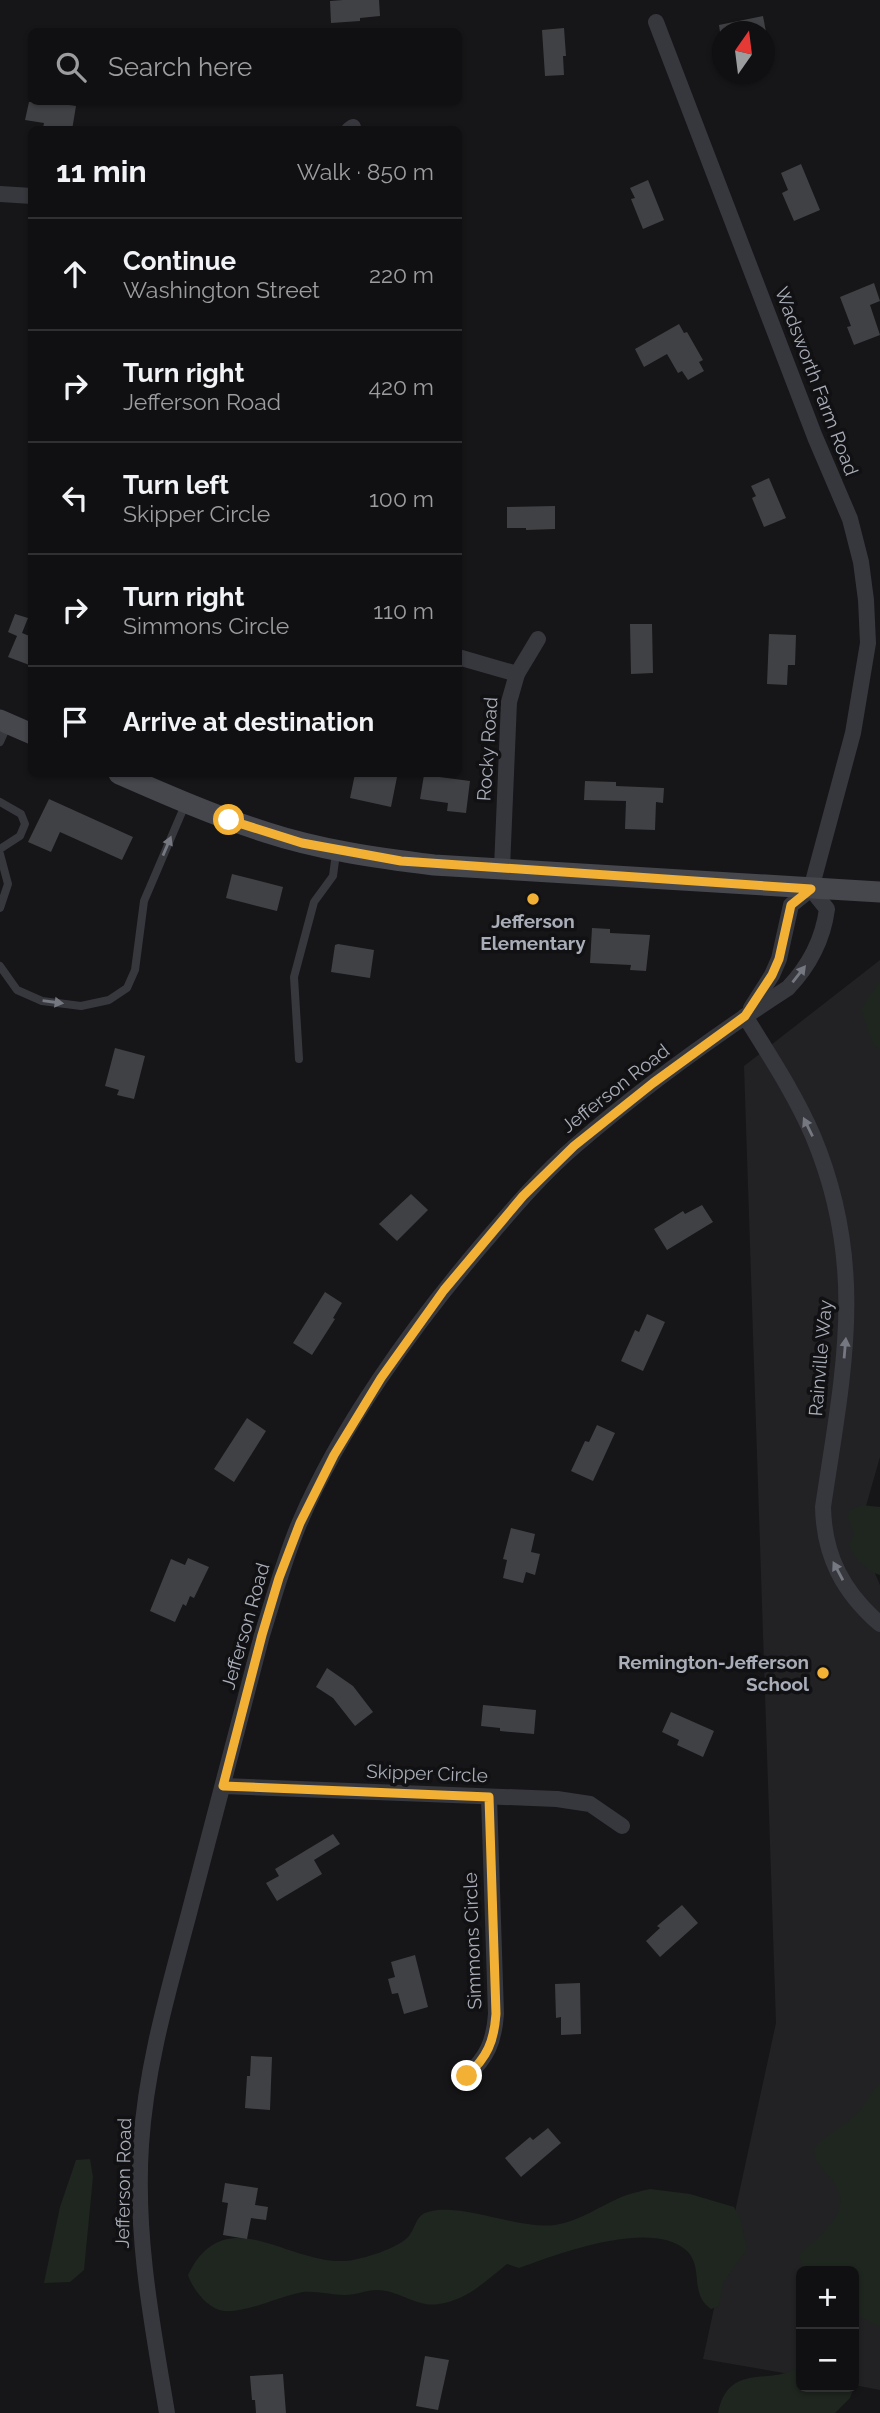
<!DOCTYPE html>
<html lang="en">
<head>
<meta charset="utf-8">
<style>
	:root { --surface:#101012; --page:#1e1e20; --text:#f1f3f6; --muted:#9c9d9f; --line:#303032 }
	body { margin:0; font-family:Raleway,sans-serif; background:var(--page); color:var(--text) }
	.controls { position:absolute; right:21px; bottom:21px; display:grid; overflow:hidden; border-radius:10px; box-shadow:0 2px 5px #0004 }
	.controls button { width:63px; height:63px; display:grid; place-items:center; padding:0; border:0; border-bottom:2px solid var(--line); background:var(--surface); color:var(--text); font:35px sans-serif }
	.compass { position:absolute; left:712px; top:21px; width:63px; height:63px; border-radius:50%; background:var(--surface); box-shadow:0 2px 5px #0004; rotate:14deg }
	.stop { position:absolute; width:21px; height:21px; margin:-16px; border:5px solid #f2b134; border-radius:50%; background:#fff }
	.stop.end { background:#f2b134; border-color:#fff; box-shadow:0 2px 7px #0008 }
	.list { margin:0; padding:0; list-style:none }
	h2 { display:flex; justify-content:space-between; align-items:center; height:91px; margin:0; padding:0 28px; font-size:30px }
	h2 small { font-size:23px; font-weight:400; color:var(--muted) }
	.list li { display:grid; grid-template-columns:46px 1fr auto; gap:21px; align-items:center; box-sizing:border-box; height:112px; padding:0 28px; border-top:2px solid var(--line) }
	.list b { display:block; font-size:26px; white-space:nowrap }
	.list p { margin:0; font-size:23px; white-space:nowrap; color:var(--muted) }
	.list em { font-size:23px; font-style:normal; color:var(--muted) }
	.icon { flex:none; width:38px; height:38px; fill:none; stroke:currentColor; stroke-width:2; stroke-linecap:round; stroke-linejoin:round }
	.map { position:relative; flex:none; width:880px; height:2413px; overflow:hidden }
	.search { position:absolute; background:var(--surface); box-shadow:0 2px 5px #0004; left:28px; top:28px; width:434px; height:77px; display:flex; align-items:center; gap:18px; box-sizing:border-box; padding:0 24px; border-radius:10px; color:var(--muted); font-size:26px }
	.panel { position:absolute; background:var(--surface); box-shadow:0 2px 5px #0004; left:28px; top:126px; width:434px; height:651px; border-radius:10px }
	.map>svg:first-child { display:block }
	.built { fill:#222225 }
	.green { fill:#1e261f }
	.building { fill:#404145 }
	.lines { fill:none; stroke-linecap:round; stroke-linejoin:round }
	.service { stroke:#37383d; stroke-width:8 }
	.minor { stroke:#37383d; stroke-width:16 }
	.secondary { stroke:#45474d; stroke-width:21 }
	.oneway { fill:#757881 }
	.route { stroke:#f2b134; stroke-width:9 }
	.poi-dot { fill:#f2b134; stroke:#111113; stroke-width:2.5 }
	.labels { text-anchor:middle; stroke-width:7; stroke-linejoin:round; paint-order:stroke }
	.street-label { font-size:19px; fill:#a8adb8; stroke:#111113 }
	.poi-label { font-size:19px; font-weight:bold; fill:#a8adb8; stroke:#111113 }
</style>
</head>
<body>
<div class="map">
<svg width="880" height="2413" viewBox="0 0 880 2413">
	<rect width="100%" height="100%" fill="#161618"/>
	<path class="built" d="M880,960V1457L864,1513L867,1554L880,1585V2390L854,2385V2271H801V2376L703,2359L776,2023L744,1066Z"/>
	<g class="green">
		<path d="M880,980V1049L873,1045L861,1009Z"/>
		<path d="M861,1505L880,1507V1575C867,1571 853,1557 849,1545L854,1533L848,1518L849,1510Z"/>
		<path d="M880,2085V2327L854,2314V2271H804L799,2255C822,2234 859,2208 829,2176C821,2167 814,2160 814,2148C827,2134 846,2125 859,2112C867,2103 870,2091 880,2085Z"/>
		<path d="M90,2159L93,2177L84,2270L70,2282L44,2283L60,2207L76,2160Z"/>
		<path d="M650,2189L690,2194L734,2207L741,2221L747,2249L723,2283L719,2306L711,2309C689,2294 704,2268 687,2251C652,2218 558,2254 519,2268L507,2264C486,2281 467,2300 439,2304C417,2308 399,2290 377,2290C367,2290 356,2295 345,2295C331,2295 317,2291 303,2292C279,2296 248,2313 224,2311C208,2309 193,2290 188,2275C225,2199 287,2264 345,2261C361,2260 399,2248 409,2236C416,2227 416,2215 428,2212C460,2202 519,2230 555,2225C581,2221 601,2205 624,2196C632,2193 641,2191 650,2189Z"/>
		<path d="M801,2363V2387H854L850,2398L835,2413H718C729,2357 779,2390 801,2363Z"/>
	</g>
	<g class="building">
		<path d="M343,0H379L380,16L360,18V21L331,23L330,1Z"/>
		<path d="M763,16L766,32H720L719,25Z"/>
		<path d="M564,28L566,56H563L564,75L545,76L542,30Z"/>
		<path d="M29,102H50L76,106L72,130L43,128L44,123L25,120Z"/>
		<path d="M801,164L820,210L794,221L782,193L788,190L781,173Z"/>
		<path d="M648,180L664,220L643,229L631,199L635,198L630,188Z"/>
		<path d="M874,283L880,301L870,305L880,335L854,345L847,327L851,326L840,297Z"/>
		<path d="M679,324L684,333L687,332L703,360L699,362L704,371L688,380L682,371L678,373L667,354L644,367L635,349Z"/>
		<path d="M769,478L786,518L764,527L752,498L756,496L751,486Z"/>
		<path d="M555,506V529L526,530V528H507V507Z"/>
		<path d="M15,614L28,618L22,633L32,637V666L8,657L17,636L8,632Z"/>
		<path d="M630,624H652L653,673L631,674Z"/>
		<path d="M769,634L796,635L795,665H788L787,685L767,684Z"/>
		<path d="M355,774H394L393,777H397L391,807L350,798Z"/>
		<path d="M424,775L470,781L466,813L447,811L448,803L420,799Z"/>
		<path d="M585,781L616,782V786L664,788L663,803L656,802L655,830L625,829L626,801L584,800Z"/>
		<path d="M49,799L133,837L122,860L60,832L51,852L28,842Z"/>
		<path d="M232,874L283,887L277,911L226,898Z"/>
		<path d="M592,928L610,929V933L650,935L646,971L630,970L631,965L590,963Z"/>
		<path d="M338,944L374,950L370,978L331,972L335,945Z"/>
		<path d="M115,1048L145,1056L134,1099L117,1095L119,1090L105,1086Z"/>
		<path d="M411,1194L428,1210L397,1241L379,1224Z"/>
		<path d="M702,1205L713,1222L667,1250L654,1229L683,1211L685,1214Z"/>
		<path d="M325,1292L342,1303L333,1318L335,1319L312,1355L293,1343Z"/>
		<path d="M647,1314L665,1322L643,1371L621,1361L635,1330L639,1332Z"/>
		<path d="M247,1418L266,1431L234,1482L214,1469Z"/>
		<path d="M597,1425L615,1433L593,1481L571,1471L585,1441L589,1442Z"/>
		<path d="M511,1528L535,1534L531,1552L540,1554L535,1575L526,1572L523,1583L503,1578L507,1560L503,1559Z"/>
		<path d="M188,1558L209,1567L194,1598L190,1596L186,1606L183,1604L175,1622L150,1611L171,1559L185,1565Z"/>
		<path d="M327,1668L353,1686L373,1712L355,1726L333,1698L316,1687Z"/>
		<path d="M483,1705L536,1710L534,1734L500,1731V1728L481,1726Z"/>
		<path d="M671,1712L714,1731L703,1757L677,1745L679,1740L662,1732Z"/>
		<path d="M333,1834L340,1844L314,1860L322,1874L277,1901L266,1883L279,1876L275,1869Z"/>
		<path d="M682,1905L698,1923L660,1957L646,1941L660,1928L657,1926Z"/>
		<path d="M415,1955L428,2007L404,2014L398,1993L392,1994L388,1979L395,1977L391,1962Z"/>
		<path d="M580,1983L581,2034L561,2035V2017L556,2018L555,1984Z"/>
		<path d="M251,2056L272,2057L270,2110L245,2108L247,2076H250Z"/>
		<path d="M548,2128L561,2143L521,2177L505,2158L530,2137L533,2140Z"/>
		<path d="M225,2183L258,2188L255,2205L268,2207L266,2220L251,2218L247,2239L223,2235L228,2203L222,2202Z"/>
		<path d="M425,2356L449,2360L438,2410L416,2406Z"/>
		<path d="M283,2374L286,2413H256L255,2400H252L250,2376Z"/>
	</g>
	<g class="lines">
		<g class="service">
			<path d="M0,742L8,724"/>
			<path d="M0,802L21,814L25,824L20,836L0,849"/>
			<path d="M0,854L8,884L0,908"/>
			<path d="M0,966L17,990L42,1001L81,1006L109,1000L127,988L135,970L144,901L185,805"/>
			<path d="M299,1059L294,977L314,902L333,876L336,853"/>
		</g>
		<g class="minor">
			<path d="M656,22L815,437L850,519L861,562L866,600L868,643L853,733L811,889"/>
			<path d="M349,130L353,127"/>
			<path d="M0,194L32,196"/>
			<path d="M458,657L517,674"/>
			<path d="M502,868L509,702L517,674L538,639"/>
			<path d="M751,1008L772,975L779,959L791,905L811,889"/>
			<path d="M745,1016C769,1055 795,1094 813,1136C868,1267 843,1373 823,1507C824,1556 843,1592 880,1624"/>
			<path d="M223,1786L557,1799L590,1804L622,1826"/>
			<path d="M467,2076C487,2057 494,2042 496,2014L489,1797"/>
			<path d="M167,2413C152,2324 135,2236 141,2145C146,2067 168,1992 188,1917C213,1823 238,1729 262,1635C274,1597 284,1560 299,1524C340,1427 413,1326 481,1246C511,1211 540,1176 575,1146C642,1088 714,1036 788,988C809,966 823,939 827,909L811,889"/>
		</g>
		<g class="secondary">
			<path d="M0,720L32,734"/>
			<path d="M119,774C167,795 215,816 265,832C320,850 377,858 434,865L880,892"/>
		</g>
	</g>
	<defs><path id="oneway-solid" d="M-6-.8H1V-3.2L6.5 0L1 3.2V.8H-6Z" transform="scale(1.75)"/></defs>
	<g class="oneway">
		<use href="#oneway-solid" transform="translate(167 846) rotate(-67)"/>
		<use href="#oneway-solid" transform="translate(799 974) rotate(-52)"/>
		<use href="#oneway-solid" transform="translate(53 1002) rotate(8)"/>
		<use href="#oneway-solid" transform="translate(808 1127) rotate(-116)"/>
		<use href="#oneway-solid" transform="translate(845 1348) rotate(-85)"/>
		<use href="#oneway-solid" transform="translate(838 1571) rotate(-118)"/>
	</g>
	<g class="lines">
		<path class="route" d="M229,820L302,843L401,861L811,889L791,905L779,959L772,975L745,1016L653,1083L574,1146L523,1196L444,1290L381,1378L334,1455L300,1523L279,1578L262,1635L223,1786L489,1797L496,2014C494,2042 487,2057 467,2076"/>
	</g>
	<g class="poi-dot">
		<circle cx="533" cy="899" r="7"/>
		<circle cx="823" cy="1673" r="7"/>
	</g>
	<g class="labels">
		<g class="street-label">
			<text transform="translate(817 381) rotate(69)" y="7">Wadsworth Farm Road</text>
			<text transform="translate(487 749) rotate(-86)" y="7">Rocky Road</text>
			<text transform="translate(615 1088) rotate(-38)" y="7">Jefferson Road</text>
			<text transform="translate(820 1358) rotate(-85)" y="7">Rainville Way</text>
			<text transform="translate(245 1626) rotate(-74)" y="7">Jefferson Road</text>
			<text transform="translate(427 1773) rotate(2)" y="7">Skipper Circle</text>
			<text transform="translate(472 1941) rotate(-92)" y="7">Simmons Circle</text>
			<text transform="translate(123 2183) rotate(-89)" y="7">Jefferson Road</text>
		</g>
		<g class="poi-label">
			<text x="533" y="928">Jefferson<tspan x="533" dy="22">Elementary</tspan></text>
			<text x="809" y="1669" text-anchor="end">Remington-Jefferson<tspan x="809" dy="22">School</tspan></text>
		</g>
	</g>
</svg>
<div class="controls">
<button>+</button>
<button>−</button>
</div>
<svg class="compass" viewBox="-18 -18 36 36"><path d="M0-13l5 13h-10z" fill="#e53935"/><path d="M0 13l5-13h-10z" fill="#9c9d9f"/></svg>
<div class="stop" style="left:229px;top:820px"></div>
<div class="stop end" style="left:467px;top:2076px"></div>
<div class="search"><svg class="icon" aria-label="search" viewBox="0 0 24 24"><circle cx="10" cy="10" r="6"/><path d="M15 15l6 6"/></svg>Search here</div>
<section class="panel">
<h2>11 min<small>Walk · 850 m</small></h2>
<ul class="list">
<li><svg class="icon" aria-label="ahead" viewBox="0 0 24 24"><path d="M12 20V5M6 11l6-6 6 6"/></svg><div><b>Continue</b><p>Washington Street</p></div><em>220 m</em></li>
<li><svg class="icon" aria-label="right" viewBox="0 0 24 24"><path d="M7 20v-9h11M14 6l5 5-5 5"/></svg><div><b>Turn right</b><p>Jefferson Road</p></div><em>420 m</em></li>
<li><svg class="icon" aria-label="left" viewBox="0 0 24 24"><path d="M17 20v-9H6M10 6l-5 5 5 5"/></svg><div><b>Turn left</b><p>Skipper Circle</p></div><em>100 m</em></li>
<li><svg class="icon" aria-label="right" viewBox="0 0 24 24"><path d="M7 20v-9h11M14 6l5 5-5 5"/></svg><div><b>Turn right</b><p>Simmons Circle</p></div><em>110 m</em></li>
<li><svg class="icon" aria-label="arrive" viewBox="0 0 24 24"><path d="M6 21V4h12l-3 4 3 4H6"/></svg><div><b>Arrive at destination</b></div></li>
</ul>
</section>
</div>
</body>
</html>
